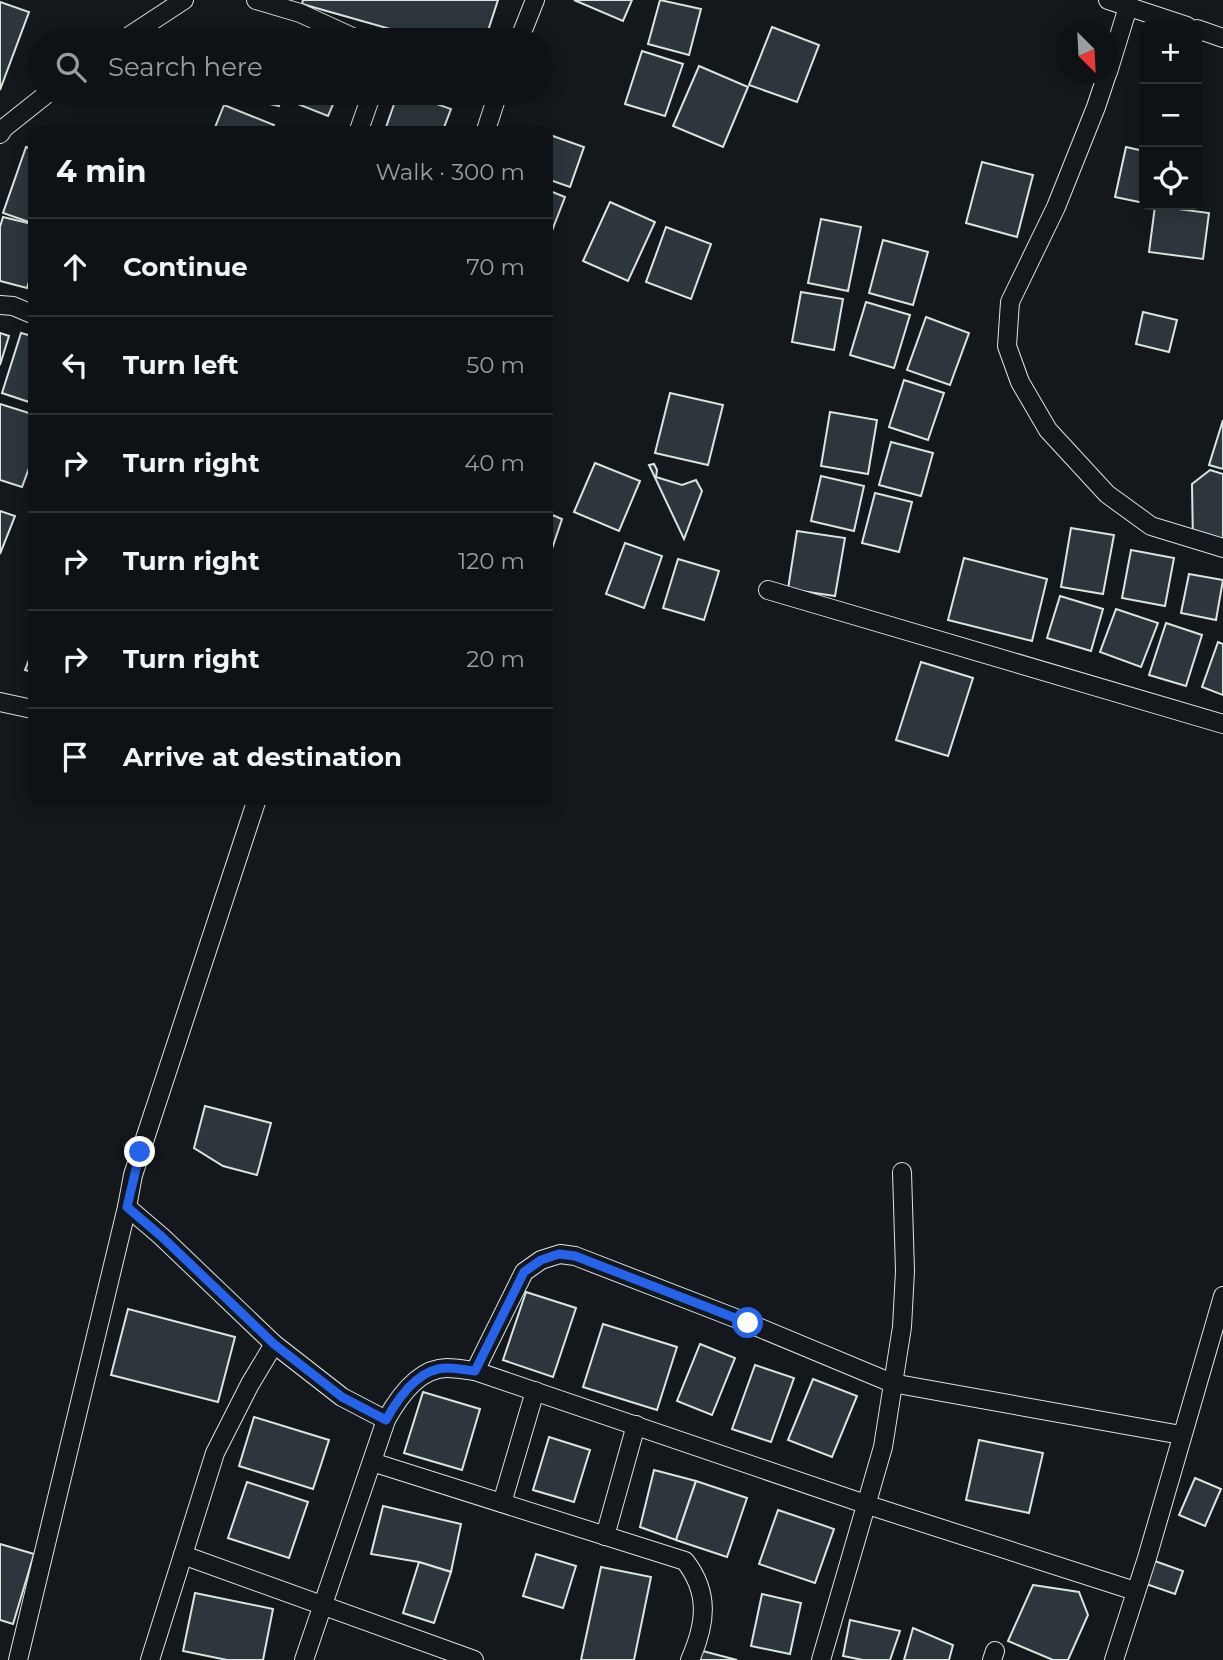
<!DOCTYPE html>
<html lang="en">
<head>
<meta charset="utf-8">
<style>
	:root { --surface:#0f1215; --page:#1d2022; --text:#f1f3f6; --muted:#9b9ea0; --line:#2f3234 }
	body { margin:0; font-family:Montserrat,sans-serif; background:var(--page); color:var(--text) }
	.controls { position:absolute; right:21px; top:21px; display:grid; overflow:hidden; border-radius:10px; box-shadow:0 4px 18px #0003 }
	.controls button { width:63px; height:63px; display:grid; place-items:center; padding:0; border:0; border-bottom:2px solid var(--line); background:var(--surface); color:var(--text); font:35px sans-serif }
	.compass { position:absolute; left:1055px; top:21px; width:63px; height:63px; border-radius:50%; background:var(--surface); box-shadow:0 4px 18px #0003; rotate:156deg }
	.stop { position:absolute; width:21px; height:21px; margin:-16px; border:5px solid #2563eb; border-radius:50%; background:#fff }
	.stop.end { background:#2563eb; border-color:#fff; box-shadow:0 2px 7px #0008 }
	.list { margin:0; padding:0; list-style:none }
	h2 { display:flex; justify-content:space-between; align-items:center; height:91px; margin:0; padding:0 28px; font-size:30px }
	h2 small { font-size:23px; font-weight:400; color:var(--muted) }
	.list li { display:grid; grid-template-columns:46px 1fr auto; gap:21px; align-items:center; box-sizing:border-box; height:98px; padding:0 28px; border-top:2px solid var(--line) }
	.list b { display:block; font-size:26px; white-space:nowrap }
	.list em { font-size:23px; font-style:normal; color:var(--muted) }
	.icon { flex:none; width:38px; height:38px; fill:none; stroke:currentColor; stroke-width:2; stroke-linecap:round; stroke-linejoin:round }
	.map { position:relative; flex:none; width:1223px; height:1660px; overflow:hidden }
	.search { position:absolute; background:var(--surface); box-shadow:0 4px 18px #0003; left:28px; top:28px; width:525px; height:77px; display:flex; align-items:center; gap:18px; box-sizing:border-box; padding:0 24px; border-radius:38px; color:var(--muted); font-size:26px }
	.panel { position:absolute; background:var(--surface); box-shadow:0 4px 18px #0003; left:28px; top:126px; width:525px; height:679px; border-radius:10px }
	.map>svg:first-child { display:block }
	.building { fill:#2c363c; stroke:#d8e6dc; stroke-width:2 }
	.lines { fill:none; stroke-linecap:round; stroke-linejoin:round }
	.minor-casing { stroke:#d8e6dc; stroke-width:20 }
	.minor { stroke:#14181c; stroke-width:18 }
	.route { stroke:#2563eb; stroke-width:9 }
</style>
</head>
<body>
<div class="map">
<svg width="1223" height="1660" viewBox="0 0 1223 1660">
	<rect width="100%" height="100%" fill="#14181c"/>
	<g class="building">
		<path d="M303,0H498L485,40H429L302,4Z"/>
		<path d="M574,0H632L623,21Z"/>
		<path d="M660,0L701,9L689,55L648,44Z"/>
		<path d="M0,2L29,12L0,90Z"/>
		<path d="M772,27L819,45L797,102L749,85Z"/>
		<path d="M192,30L221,40H188Z"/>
		<path d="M642,51L683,64L665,116L625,104Z"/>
		<path d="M699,66L748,87L723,147L673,126Z"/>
		<path d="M240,93H282L279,106L239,97Z"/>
		<path d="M293,93H338L328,116L290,101Z"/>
		<path d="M398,93H406L451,109L443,130H385Z"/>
		<path d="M224,105L274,125L272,130H214Z"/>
		<path d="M550,135L584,147L570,187L550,180Z"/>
		<path d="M26,147L32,149V223L3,213Z"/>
		<path d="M1126,147L1144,151V203L1115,197Z"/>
		<path d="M982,162L1033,175L1017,237L966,223Z"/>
		<path d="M550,191L565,197L550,236Z"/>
		<path d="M610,202L655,222L628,281L583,261Z"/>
		<path d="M1155,206L1209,213L1203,259L1149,252Z"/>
		<path d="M3,217L32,224V272L27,288L0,281V227Z"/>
		<path d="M821,219L861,227L848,291L808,283Z"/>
		<path d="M666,227L711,244L691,299L646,282Z"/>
		<path d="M883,240L928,252L913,305L869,293Z"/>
		<path d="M801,292L843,299L834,350L792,342Z"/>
		<path d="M866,302L910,315L894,368L850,355Z"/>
		<path d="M1143,312L1177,320L1169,352L1136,344Z"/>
		<path d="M926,317L969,333L950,385L907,370Z"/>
		<path d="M0,333L9,336L0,365Z"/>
		<path d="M21,333L32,336V403L2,393Z"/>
		<path d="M904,380L944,393L928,440L889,427Z"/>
		<path d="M670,393L723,405L708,465L655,453Z"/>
		<path d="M0,404L32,414V460L22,487L0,480Z"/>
		<path d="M830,412L877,420L868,474L821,466Z"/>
		<path d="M1223,420V469L1209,465Z"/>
		<path d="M891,442L933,453L921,496L879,485Z"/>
		<path d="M595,463L640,481L619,531L574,512Z"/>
		<path d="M654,464L657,470L656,477L682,485L696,480L702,491L684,539L649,465Z"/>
		<path d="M1210,470L1223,474V538L1193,544L1192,484Z"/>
		<path d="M821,476L864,486L854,531L811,521Z"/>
		<path d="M875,493L912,502L899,552L862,543Z"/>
		<path d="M0,511L15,516L0,554Z"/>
		<path d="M550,514L562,519L550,555Z"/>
		<path d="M1071,528L1114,535L1103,594L1061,587Z"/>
		<path d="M797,531L845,538L835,596L788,589Z"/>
		<path d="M625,543L662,556L644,608L606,594Z"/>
		<path d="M1131,550L1174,558L1165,606L1122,598Z"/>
		<path d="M964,558L1047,579L1032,641L948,620Z"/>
		<path d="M678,559L719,571L704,620L663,608Z"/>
		<path d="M1189,574L1223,580L1216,620L1181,613Z"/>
		<path d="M1060,596L1103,609L1091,651L1047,638Z"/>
		<path d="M1116,609L1158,623L1141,667L1100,652Z"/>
		<path d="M1166,623L1202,635L1186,686L1149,675Z"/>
		<path d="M1218,642L1223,644V695L1202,687Z"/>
		<path d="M32,652V672L25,670Z"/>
		<path d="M921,662L973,678L948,756L896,740Z"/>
		<path d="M205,1106L271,1123L257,1175L223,1166L194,1148Z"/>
		<path d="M526,1292L576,1308L553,1377L503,1360Z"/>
		<path d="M128,1309L235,1337L218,1402L111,1375Z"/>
		<path d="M603,1324L677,1347L657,1410L583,1387Z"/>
		<path d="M700,1344L735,1358L712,1415L677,1401Z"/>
		<path d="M755,1365L794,1378L771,1442L732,1429Z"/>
		<path d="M813,1379L857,1396L832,1457L788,1440Z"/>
		<path d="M423,1392L480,1409L462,1470L404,1453Z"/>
		<path d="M254,1417L329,1440L313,1489L239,1466Z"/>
		<path d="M549,1437L590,1450L574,1502L533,1490Z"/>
		<path d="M979,1440L1043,1453L1029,1513L966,1500Z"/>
		<path d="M654,1470L696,1481L676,1540L640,1527Z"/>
		<path d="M1195,1478L1221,1489L1205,1526L1179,1515Z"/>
		<path d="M696,1481L747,1498L727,1557L676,1540Z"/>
		<path d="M247,1482L308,1502L289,1558L228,1538Z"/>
		<path d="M383,1506L461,1524L451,1572L419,1562L371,1554Z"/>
		<path d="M778,1510L834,1529L815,1583L759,1564Z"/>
		<path d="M0,1544L34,1554L13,1624L0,1620Z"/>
		<path d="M536,1554L576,1566L563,1608L523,1596Z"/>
		<path d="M1152,1560L1183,1571L1175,1594L1143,1583Z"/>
		<path d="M419,1562L451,1572L434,1623L403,1613Z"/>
		<path d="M601,1567L651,1577L634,1660H581Z"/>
		<path d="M1033,1585L1079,1592L1088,1615L1068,1660H1053L1008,1641Z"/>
		<path d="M195,1593L273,1609L263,1660H227L183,1651Z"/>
		<path d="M762,1594L801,1603L790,1654L751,1646Z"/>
		<path d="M850,1620L900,1631L890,1660H863L843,1656Z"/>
		<path d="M913,1628L953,1645L949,1660H904Z"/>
		<path d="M695,1649L737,1660H692Z"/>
	</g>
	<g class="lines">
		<g class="minor-casing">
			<g id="minor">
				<path d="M256,0L300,13L359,40"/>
				<path d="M1108,0L1187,26"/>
				<path d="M1197,29L1223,38"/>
				<path d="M123,40L184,0"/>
				<path d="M519,40L535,0"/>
				<path d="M1108,72L1128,7"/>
				<path d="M1107,74L1096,107L1056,207L1010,302L1007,346L1020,382L1048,430L1107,494L1151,526L1223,548"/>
				<path d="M359,130L372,93"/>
				<path d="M486,130L498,93"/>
				<path d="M0,134L4,128L48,93"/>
				<path d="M0,305L13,306L32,314"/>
				<path d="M768,590L1223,724"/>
				<path d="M0,702L32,709"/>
				<path d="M127,1207L161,1236L274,1344L342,1397L386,1420"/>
				<path d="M475,1371L524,1272L541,1260L560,1254L575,1256L748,1323L892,1383L1181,1435"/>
				<path d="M372,1462L685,1561C710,1593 706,1624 690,1660"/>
				<path d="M502,1503L535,1391"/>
				<path d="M605,1536L636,1425"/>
				<path d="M183,1555L474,1660"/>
				<path d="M18,1660L127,1207L133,1175L256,802"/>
				<path d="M150,1660L215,1453L250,1384L274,1344"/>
				<path d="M304,1660L386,1420C398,1398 418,1368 447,1368C456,1368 466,1370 475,1371L868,1505L1135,1591"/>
				<path d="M821,1660L883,1447L902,1327L905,1271L902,1172"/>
				<path d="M992,1660L995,1651"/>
				<path d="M1114,1660L1147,1558L1223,1296"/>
			</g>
		</g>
		<use href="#minor" class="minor"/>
	</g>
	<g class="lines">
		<path class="route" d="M140,1152L127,1207L161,1236L274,1344L342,1397L386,1420C398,1398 418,1368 447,1368C456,1368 466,1370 475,1371L524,1272L541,1260L559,1254L575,1256L748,1323"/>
	</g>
</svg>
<div class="controls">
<button>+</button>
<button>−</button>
<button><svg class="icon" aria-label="locate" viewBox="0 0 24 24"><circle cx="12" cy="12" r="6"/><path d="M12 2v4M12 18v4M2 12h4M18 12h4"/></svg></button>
</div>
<svg class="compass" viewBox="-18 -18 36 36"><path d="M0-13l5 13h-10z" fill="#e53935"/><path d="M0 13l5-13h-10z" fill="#9b9ea0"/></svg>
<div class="stop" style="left:748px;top:1323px"></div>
<div class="stop end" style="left:140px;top:1152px"></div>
<div class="search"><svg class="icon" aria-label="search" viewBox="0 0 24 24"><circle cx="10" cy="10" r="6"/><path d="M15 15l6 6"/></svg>Search here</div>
<section class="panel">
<h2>4 min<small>Walk · 300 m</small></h2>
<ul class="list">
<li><svg class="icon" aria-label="ahead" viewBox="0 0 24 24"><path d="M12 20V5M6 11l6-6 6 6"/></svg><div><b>Continue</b></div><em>70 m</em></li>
<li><svg class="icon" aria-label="left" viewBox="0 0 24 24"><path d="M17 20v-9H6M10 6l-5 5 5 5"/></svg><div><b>Turn left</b></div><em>50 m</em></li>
<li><svg class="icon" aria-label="right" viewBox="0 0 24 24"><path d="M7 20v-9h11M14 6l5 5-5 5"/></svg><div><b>Turn right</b></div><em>40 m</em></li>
<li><svg class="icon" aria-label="right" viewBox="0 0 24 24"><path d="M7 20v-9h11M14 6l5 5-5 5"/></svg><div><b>Turn right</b></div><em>120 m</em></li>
<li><svg class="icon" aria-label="right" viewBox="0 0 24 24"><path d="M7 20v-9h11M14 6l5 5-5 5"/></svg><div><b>Turn right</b></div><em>20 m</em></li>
<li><svg class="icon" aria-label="arrive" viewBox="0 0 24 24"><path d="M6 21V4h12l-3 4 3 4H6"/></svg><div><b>Arrive at destination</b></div></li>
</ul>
</section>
</div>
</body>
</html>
